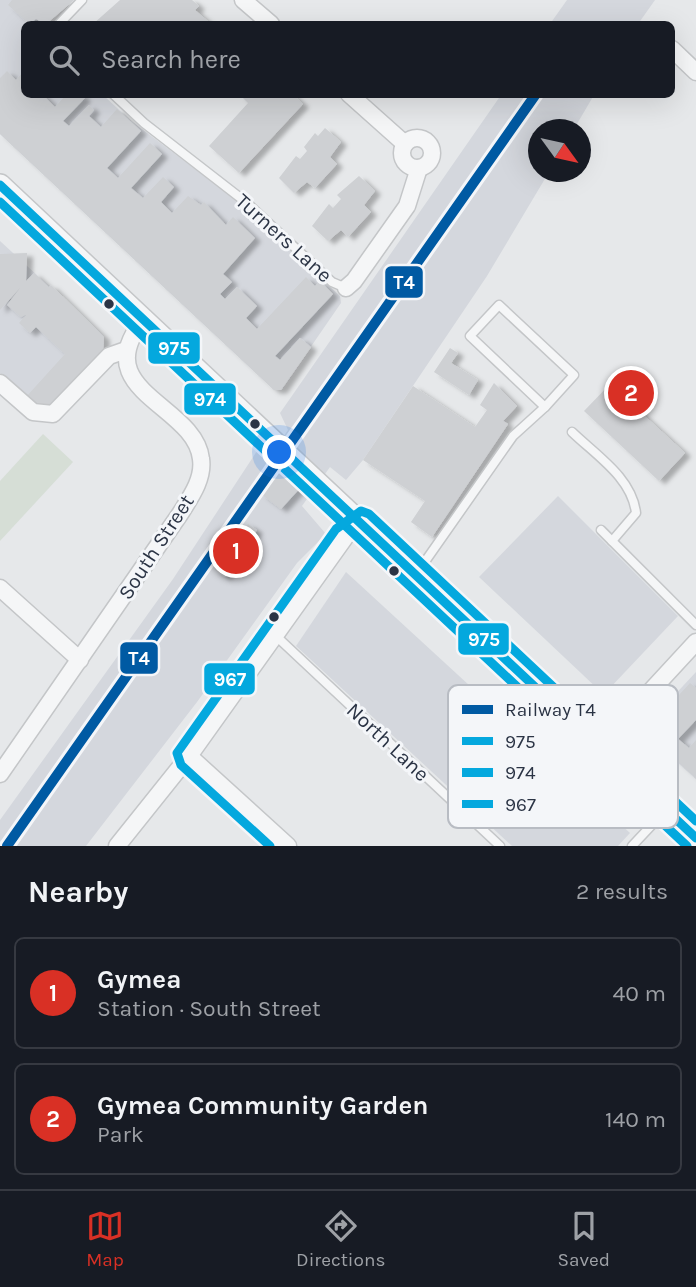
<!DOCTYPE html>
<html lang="en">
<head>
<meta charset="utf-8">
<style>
	:root { --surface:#171b24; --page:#242831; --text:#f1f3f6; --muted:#9ea1a6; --line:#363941; --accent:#d93025 }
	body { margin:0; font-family:Karla,sans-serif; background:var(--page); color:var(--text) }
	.compass { position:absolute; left:528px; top:119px; width:63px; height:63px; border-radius:50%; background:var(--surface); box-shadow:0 7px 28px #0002; rotate:123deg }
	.you { position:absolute; left:280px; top:453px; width:24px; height:24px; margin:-18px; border:5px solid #fff; border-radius:50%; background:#1a73e8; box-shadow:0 0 0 10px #1a73e833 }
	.badge { display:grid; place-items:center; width:46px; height:46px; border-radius:50%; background:var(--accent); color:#fff; font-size:23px; font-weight:700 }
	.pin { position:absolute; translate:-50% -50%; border:4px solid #fff; box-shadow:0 2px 7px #0006 }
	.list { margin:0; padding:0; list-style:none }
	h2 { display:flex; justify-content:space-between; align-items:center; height:91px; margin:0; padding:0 28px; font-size:30px }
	h2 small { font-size:23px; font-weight:400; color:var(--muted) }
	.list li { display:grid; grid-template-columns:46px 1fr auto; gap:21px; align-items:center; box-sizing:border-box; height:112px; margin:0 14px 14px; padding:0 14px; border:2px solid var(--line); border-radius:10px }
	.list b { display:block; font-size:26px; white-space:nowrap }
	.list p { margin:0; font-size:23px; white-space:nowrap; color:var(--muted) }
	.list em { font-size:23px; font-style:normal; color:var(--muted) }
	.icon { flex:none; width:38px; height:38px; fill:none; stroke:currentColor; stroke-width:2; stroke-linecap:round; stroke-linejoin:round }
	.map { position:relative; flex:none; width:696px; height:846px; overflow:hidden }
	.search { position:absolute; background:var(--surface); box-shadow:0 7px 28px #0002; left:21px; right:21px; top:21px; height:77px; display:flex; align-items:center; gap:18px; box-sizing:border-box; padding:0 24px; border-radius:10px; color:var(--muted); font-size:26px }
	.sheet { height:343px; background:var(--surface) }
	nav { display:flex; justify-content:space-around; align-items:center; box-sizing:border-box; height:98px; border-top:2px solid var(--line); background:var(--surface); font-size:19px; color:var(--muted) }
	nav a { display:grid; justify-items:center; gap:4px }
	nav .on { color:var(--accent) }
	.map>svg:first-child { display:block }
	.built { fill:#d4d7dd }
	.green { fill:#d6ded6 }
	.building { fill:#ced0d3; filter:url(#shadow) }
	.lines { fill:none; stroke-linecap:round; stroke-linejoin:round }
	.service-casing { stroke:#c4c6c8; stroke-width:11 }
	.minor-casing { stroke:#c4c6c8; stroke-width:19 }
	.tertiary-casing { stroke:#c4c6c8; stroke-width:24 }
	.service { stroke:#f5f6f7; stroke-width:8 }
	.minor { stroke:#f5f6f7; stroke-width:16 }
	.tertiary { stroke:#f5f6f7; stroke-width:21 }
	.bus-1-casing { stroke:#f4f6f9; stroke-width:14 }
	.bus-2-casing { stroke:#f4f6f9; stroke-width:14 }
	.bus-3-casing { stroke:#f4f6f9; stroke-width:14 }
	.bus-1 { stroke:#04a8de; stroke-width:9 }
	.bus-2 { stroke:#04a8de; stroke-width:9 }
	.bus-3 { stroke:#04a8de; stroke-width:9 }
	.rail-1-casing { stroke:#f4f6f9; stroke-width:16 }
	.rail-1 { stroke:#005aa3; stroke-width:10 }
	.bus-dot { fill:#2b3445; stroke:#f4f6f9; stroke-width:2.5 }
	.labels { text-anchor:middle; stroke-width:6; stroke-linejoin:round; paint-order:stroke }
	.street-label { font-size:21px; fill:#2b3445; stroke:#f4f6f9 }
	.key { fill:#f4f6f9; stroke:#b8bcc3; stroke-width:2 }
	.key-label { font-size:19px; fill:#2b3445 }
	.line-badge { stroke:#f4f6f9; stroke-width:2.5 }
	.badge-label { font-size:19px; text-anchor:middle; font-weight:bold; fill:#fff }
</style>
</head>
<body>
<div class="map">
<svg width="696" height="846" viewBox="0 0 696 846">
	<defs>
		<filter id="shadow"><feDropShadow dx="6" dy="3.5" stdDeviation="2" flood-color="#0004"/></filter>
	</defs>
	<rect width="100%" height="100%" fill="#e6e8ea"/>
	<g class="built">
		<path d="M0,0H68L46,24H24V94L103,95L130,120L244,206L340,296L341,303L281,390H274L0,134Z"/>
		<path d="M567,0H655L638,24H550Z"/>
		<path d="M501,95H594L574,129L538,130V172H549L487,276L363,460L346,480L330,467L302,506L326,534L297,563L197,702L86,846H0V820L173,579L257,451L268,459L288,430L280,413Z"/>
		<path d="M0,241L104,337L37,407L0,373Z"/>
		<path d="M558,496L678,616L608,690L600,691L479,577Z"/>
		<path d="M346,572L630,833L618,846H512L296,646Z"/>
		<path d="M696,672V779L642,730Z"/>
	</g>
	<g class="green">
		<path d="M621,372L653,403L642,415L610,384Z"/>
		<path d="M43,434L73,462L0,541V481Z"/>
	</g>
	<g class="building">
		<path d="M12,0H74L46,24L36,19L29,24L8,5Z"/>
		<path d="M120,0H192L199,6L195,10L211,24H93Z"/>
		<path d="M7,71L16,80L24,71V94H42L55,107L67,94H81L85,98L63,121L69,126L89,105L94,110L89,116L101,127L117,109L141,131L107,168L118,178L150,143L162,154L131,188L143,198L163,177L174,187L161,202L172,213L188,196L201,205L204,202L226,225L233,217L255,238L223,274L232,282L220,294L225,299L237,287L257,306L246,318L257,329L306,277L315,286L320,281L333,294L275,356L280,360L300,338L311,347L281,390H274L0,134V78Z"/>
		<path d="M239,94H292L303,104L239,173L209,146L248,103Z"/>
		<path d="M325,128L341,142L330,157L337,164L315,188L307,182L294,193L279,178L296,156L300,159L307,151L304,147L315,133L318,136Z"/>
		<path d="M359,176L375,191L364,205L371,212L348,237L341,230L328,241L312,226L329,204L333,208L341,199L337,195Z"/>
		<path d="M27,253L26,281L34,273L49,287L51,285L104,337L103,351L50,408L37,407L26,397L65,354L36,327L30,333L19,323L26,315L21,317L7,305L20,288L0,310V254Z"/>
		<path d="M450,348L458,353L451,363L478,380L469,395L434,372Z"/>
		<path d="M494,383L517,406L503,421L508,424L432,537L411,522L425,501L363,460L413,386L475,427L487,410L480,405Z"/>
		<path d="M610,384L685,453L659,481L584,411Z"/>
		<path d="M277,467L302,486L281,509L261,494L273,479L269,476Z"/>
		<path d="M248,524L257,530L225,577L215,570Z"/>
		<path d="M690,683L696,688V720L678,739L689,748L696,740V778L645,732Z"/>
	</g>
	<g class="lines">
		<g class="service-casing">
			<g id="service">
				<path d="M59,24L82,0"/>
				<path d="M113,94L144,123L247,203L332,282L346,288"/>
				<path d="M499,305L574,375L545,407L470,336Z"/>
				<path d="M572,432C597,456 632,478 636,513L612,541"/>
				<path d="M601,530L696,625"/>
				<path d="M417,573L513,436L545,407"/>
				<path d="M276,636L500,846"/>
				<path d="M632,846L665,811"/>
			</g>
		</g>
		<g class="minor-casing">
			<g id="minor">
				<path d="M243,0L271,24"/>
				<path d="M672,49L696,72"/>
				<path d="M349,94L405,144"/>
				<circle cx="417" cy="153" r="15"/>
				<path d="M346,288L354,281L407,206L419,168"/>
				<path d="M0,383L33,412L53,414L109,356L126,350"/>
				<path d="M0,588L80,660"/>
				<path d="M600,746L696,642"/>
				<path d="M189,756L288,846"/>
				<path d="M0,774L180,514C190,498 204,479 201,459C195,404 84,391 145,318"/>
				<path d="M117,846L189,756L346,536L361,523"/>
			</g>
		</g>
		<g class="tertiary-casing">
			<path id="tertiary" d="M0,185L696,838"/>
		</g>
		<use href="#service" class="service"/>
		<use href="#minor" class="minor"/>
		<use href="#tertiary" class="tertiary"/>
		<g class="bus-1-casing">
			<path id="bus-1" d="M0,185L696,838"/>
		</g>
		<g class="bus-2-casing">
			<path id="bus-2" d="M0,202L687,846"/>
		</g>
		<g class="bus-3-casing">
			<path id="bus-3" d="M270,846L181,765L177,753L336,529L361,511L369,514L696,821"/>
		</g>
		<use href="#bus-1" class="bus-1"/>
		<use href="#bus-2" class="bus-2"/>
		<use href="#bus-3" class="bus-3"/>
		<g class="rail-1-casing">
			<path id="rail-1" d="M7,846L536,94"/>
		</g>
		<use href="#rail-1" class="rail-1"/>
	</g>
	<g class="bus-dot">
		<circle cx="109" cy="304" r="6"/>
		<circle cx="255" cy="424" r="6"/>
		<circle cx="394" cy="571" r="6"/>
		<circle cx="274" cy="617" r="6"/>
	</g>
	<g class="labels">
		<g class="street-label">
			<text transform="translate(284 238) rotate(42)" y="7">Turners Lane</text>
			<text transform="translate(156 547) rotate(-57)" y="7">South Street</text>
			<text transform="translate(388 742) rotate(43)" y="7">North Lane</text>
		</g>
	</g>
	<rect x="448" y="685" width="230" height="143" rx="10" class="key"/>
	<rect x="462" y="705" width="31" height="9" fill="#005aa3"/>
	<rect x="462" y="737" width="31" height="8" fill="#04a8de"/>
	<rect x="462" y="768" width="31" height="9" fill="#04a8de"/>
	<rect x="462" y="800" width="31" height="8" fill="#04a8de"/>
	<g class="key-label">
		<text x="505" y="716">Railway T4</text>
		<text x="505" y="748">975</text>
		<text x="505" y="779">974</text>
		<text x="505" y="811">967</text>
	</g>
	<g class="line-badge">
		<rect x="384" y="265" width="40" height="34" rx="7" fill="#005aa3"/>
		<rect x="147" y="331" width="54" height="34" rx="7" fill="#04a8de"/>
		<rect x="183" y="382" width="54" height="34" rx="7" fill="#04a8de"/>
		<rect x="457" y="622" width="53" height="34" rx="7" fill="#04a8de"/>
		<rect x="119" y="641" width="40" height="34" rx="7" fill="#005aa3"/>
		<rect x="203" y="662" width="53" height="34" rx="7" fill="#04a8de"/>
	</g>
	<g class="badge-label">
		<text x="404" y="289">T4</text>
		<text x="174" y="355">975</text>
		<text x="210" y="406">974</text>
		<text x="484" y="646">975</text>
		<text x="139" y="665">T4</text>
		<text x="230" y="686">967</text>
	</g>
</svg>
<svg class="compass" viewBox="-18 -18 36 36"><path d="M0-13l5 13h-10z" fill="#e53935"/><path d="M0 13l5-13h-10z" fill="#9ea1a6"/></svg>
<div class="you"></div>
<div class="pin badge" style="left:236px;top:551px">1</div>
<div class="pin badge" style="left:631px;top:393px">2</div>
<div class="search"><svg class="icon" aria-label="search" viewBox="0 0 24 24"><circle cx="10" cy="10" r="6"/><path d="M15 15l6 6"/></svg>Search here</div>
</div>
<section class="sheet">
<h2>Nearby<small>2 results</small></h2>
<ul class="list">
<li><span class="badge">1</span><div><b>Gymea</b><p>Station · South Street</p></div><em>40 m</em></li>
<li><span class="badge">2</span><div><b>Gymea Community Garden</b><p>Park</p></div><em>140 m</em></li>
</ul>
</section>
<nav>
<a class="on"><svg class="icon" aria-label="map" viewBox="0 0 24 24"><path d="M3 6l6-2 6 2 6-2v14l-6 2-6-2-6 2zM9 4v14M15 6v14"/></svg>Map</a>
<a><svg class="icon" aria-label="directions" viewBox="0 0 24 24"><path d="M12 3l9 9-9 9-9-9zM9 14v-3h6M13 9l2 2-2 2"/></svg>Directions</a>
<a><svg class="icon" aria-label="saved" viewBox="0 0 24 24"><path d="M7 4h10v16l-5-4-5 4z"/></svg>Saved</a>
</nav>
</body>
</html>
